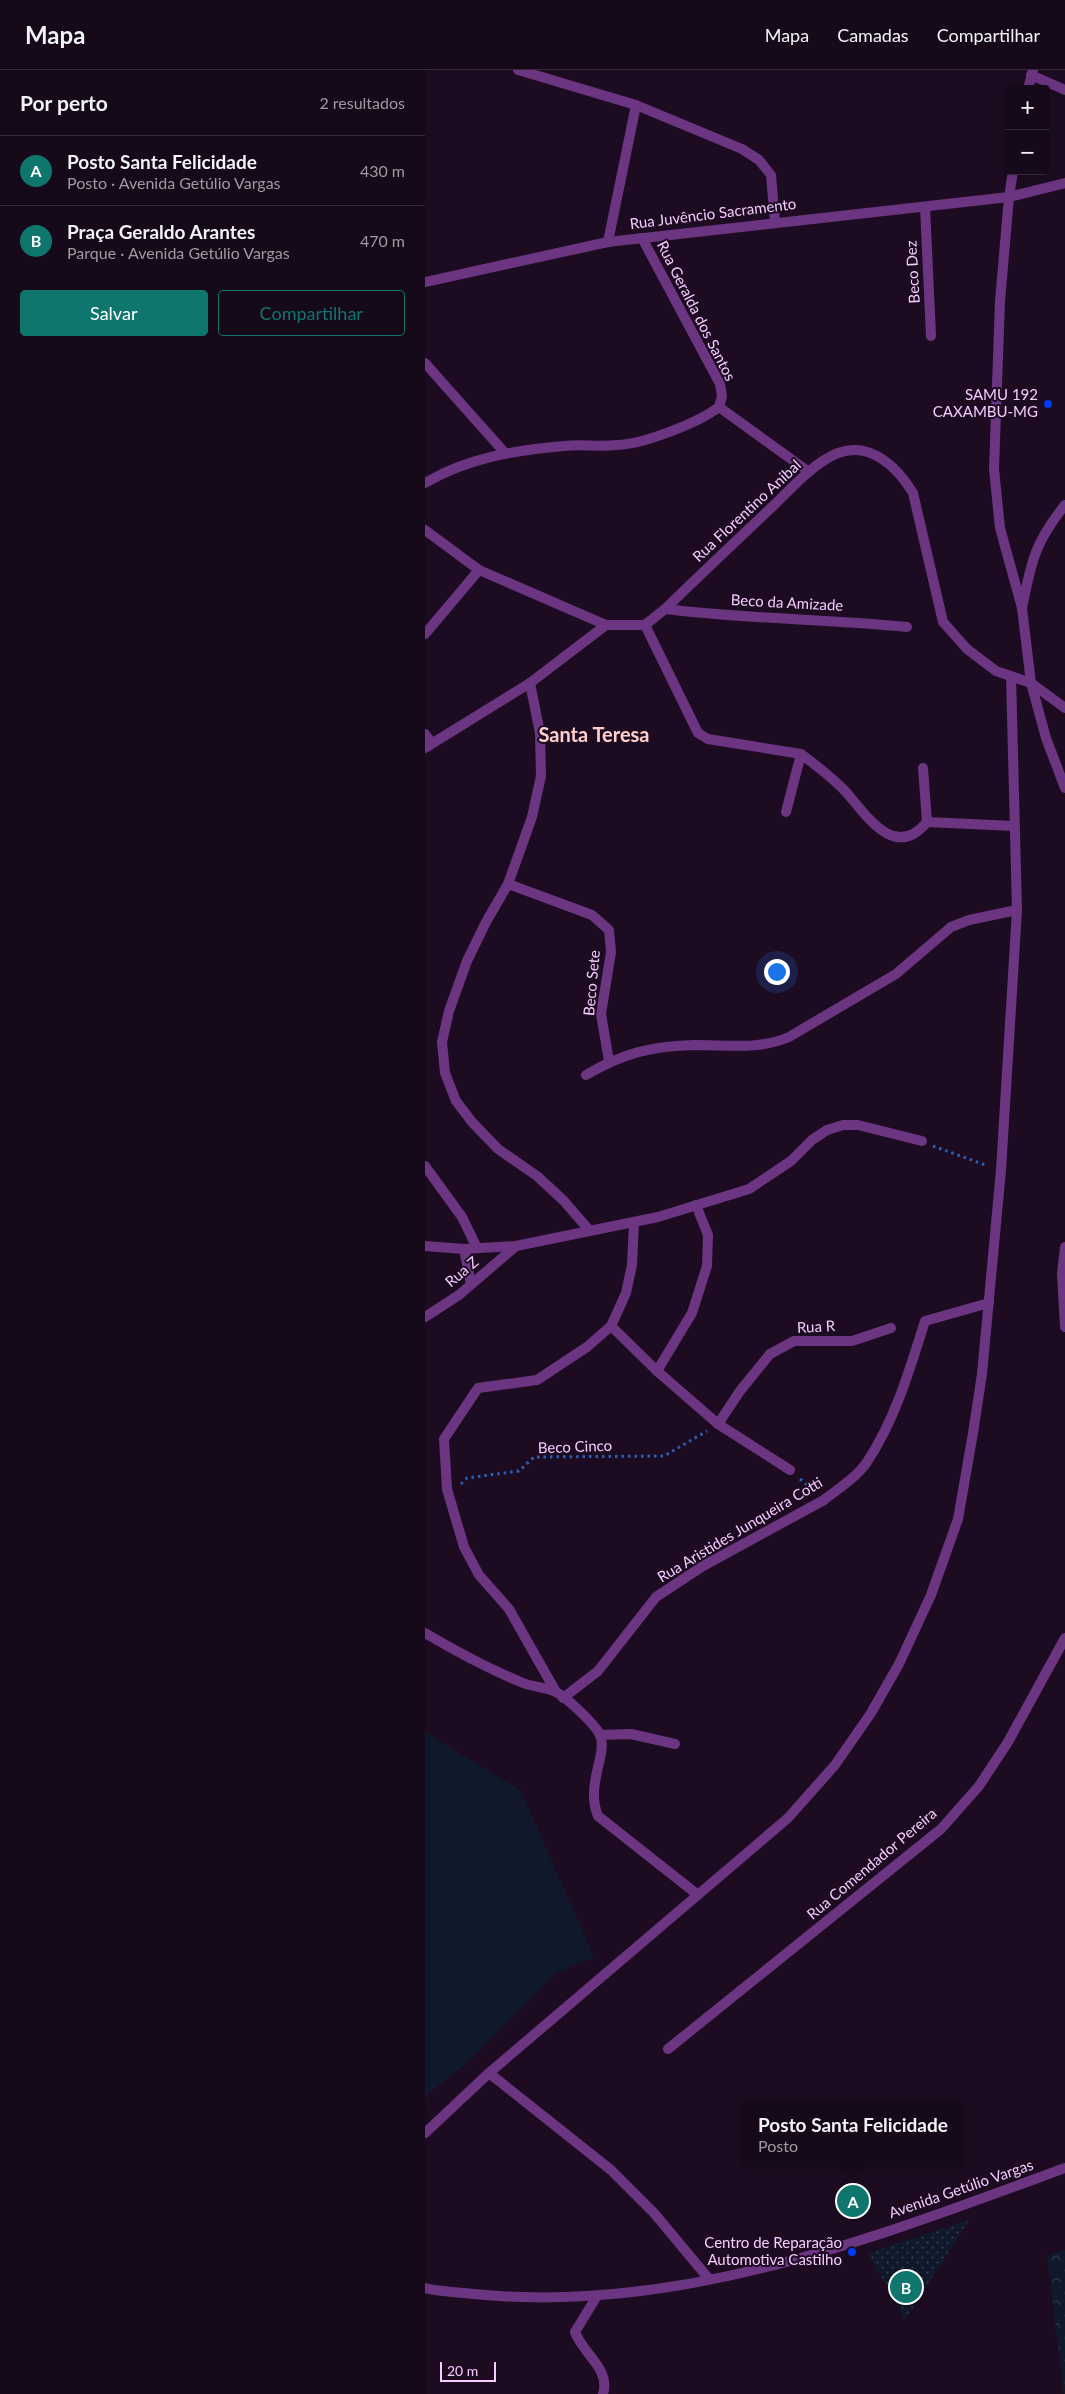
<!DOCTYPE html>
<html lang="pt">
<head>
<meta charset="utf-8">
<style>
	:root { --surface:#160919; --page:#1f1222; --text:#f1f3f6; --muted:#9e9aa2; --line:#352a38; --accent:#0f766e }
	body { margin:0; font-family:Lato,sans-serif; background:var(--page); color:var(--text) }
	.controls { position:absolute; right:15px; top:15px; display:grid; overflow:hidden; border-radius:5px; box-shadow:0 2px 12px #0003 }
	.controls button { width:45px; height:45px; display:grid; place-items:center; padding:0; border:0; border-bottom:1px solid var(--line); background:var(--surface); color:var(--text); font:25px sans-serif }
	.scale { position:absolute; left:15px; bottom:12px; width:56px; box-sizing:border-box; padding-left:5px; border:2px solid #f4ccff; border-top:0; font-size:14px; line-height:18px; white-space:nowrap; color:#f4ccff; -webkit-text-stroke:4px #1d0c21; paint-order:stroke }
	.you { position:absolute; left:351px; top:901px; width:18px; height:18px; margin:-12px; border:4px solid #fff; border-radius:50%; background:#1a73e8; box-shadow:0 0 0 8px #1a73e833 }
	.badge { display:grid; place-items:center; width:32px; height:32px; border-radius:50%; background:var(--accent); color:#fff; font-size:16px; font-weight:700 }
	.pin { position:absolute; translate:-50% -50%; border:2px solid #fff; box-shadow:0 1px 5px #0006 }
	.popup { position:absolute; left:317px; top:2031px; width:222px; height:65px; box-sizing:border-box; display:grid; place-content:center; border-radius:5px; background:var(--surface); filter:drop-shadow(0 1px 4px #0005); font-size:16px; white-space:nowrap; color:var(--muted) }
	.popup b { font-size:19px; color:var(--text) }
	.popup::after { content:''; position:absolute; left:50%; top:100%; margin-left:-10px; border:10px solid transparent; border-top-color:var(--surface) }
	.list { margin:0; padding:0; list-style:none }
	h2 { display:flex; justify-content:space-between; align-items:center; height:65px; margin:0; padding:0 20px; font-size:21px }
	h2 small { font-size:16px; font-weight:400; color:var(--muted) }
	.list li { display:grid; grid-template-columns:32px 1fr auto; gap:15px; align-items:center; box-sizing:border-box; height:70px; padding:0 20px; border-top:1px solid var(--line) }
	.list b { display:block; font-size:19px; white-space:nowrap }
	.list p { margin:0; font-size:16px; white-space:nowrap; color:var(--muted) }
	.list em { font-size:16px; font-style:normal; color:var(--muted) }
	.actions { display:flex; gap:10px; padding:15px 20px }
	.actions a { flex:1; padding:11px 0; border:1px solid var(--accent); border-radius:5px; text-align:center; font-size:18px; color:var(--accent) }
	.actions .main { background:var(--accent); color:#fff }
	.map { position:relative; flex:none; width:640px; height:2324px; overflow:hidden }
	header { display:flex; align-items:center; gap:30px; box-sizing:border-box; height:70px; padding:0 25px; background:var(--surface); border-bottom:1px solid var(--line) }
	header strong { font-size:24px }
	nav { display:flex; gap:28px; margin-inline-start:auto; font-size:18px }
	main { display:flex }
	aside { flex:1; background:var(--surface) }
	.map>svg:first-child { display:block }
	.grass { fill:#0f192b }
	.forest { fill:url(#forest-crowns) }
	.park { fill:url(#park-dots) }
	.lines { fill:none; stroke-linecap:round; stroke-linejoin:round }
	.path { stroke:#2961b6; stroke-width:3; stroke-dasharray:2.5 4; stroke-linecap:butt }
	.service { stroke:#6b3582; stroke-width:10 }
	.minor { stroke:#6b3582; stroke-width:10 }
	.tertiary { stroke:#6b3582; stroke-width:10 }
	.poi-dot { fill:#003bf7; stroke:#1d0c21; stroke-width:2 }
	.labels { text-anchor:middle; stroke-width:4; stroke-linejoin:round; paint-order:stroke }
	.street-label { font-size:15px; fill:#f4ccff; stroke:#1d0c21 }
	.poi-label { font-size:15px; fill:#f4ccff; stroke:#1d0c21; text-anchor:end }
	.district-label { font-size:20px; font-weight:bold; fill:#ffcfce; stroke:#1d0c21 }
</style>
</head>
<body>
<header>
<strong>Mapa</strong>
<nav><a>Mapa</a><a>Camadas</a><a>Compartilhar</a></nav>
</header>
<main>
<aside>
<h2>Por perto<small>2 resultados</small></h2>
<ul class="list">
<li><span class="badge">A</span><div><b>Posto Santa Felicidade</b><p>Posto · Avenida Getúlio Vargas</p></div><em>430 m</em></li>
<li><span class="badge">B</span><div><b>Praça Geraldo Arantes</b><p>Parque · Avenida Getúlio Vargas</p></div><em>470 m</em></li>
</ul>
<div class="actions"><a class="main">Salvar</a><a>Compartilhar</a></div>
</aside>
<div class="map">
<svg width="640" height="2324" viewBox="0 0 640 2324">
	<defs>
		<pattern id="forest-crowns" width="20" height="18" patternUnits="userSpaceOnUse" patternTransform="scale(1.25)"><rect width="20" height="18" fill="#0f192b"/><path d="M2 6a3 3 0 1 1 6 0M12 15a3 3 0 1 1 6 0" fill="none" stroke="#33394b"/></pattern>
		<pattern id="park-dots" width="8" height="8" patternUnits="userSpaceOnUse" patternTransform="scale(1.25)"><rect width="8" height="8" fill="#0f192b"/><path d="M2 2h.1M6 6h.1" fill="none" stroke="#33394b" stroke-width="1.8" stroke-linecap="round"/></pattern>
	</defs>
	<rect width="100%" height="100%" fill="#1d0c21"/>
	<path class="grass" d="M0,1662L96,1721L169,1887L130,1904L45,1990L0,2027Z"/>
	<path class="forest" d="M640,2180V2324H639L622,2186Z"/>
	<path class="park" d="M544,2150L480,2250L443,2183Z"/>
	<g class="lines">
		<g class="path">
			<path d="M508,1076L563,1096"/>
			<path d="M375,1409L388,1420"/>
			<path d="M36,1414L42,1408L94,1401L109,1387L239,1386L282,1361"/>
		</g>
		<g class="service">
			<path d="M500,137L506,266"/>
			<path d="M240,539C320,549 402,549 482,557"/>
			<path d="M105,613L115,663L116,706L107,747L83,814L61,852L42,891L24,941L17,972L20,1003L31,1031L47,1052L73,1079L112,1106L139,1131L164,1160"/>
			<path d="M498,698L502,752"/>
			<path d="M361,742L376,684C392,696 407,707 421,722C442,746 470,791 502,752L589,756"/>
			<path d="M83,814L167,845L184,860L186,882L176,944L184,991"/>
			<path d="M232,1301L267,1243L282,1196L283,1165L271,1135"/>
			<path d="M365,1400L293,1354L315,1321L345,1284L369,1271H427L466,1258"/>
			<path d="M399,1430C413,1419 432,1407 442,1392C470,1350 485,1299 500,1251L564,1233"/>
			<path d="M175,1665L206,1664L250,1674"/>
		</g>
		<g class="minor">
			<path d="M93,0L211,35L317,79L334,90L346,105L350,152"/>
			<path d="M606,5L640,20"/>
			<path d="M603,19L608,0"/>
			<path d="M217,168L295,314L297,326L294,337L384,402"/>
			<path d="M183,172L211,35"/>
			<path d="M0,212L183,172L584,127L588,101"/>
			<path d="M0,293L80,383"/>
			<path d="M0,413C42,388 91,380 139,376C156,374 174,377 192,375C219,374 273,353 294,337"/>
			<path d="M0,460L54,500L181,555"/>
			<path d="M597,538C606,492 610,472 640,435"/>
			<path d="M220,555L273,663L283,669L376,684"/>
			<path d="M0,564L54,500"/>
			<path d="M0,664L7,673"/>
			<path d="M0,678L105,613L181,555H220L240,539C276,504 312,470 348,436C367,418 388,393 413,383C446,371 473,398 488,423L518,552L542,579L571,601L606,613L621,668L640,718"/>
			<path d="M161,1005C198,983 227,976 270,975C302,975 334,980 364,967L471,904L526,857L544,850L592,840"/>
			<path d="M0,1096L37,1147L52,1178"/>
			<path d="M0,1176L39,1179L91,1176L233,1147L324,1119L366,1091L387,1070L402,1060L418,1055H433L497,1071"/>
			<path d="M640,1177L637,1204L640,1257"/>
			<path d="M39,1179L46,1214"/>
			<path d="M0,1247L34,1225L91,1176"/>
			<path d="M186,1256L232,1301L293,1354"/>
			<path d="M0,1563C32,1582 64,1599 98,1613C108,1617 121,1617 131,1622C142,1628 170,1654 175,1665C183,1684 160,1715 173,1746L273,1825"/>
			<path d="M131,1622L84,1539L54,1505L39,1477L22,1419L19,1369L53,1318L112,1310L162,1277L186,1256L201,1223L207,1195L209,1152"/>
			<path d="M138,1628L173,1601L231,1527L278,1496L399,1430"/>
			<path d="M243,1979L516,1759L554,1716L583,1672L640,1568"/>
			<path d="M64,2003L186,2100L229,2143L284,2209"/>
			<path d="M0,2063L64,2003L363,1748L410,1695L446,1643L474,1594L506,1525L533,1449L548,1363L557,1304L576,1100L592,840L586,606"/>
			<path d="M172,2226L150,2262C158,2284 186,2299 178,2324"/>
		</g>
		<g class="tertiary">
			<path d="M640,113L584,127L575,231L569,399L575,458L597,538L606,613L640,638"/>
			<path d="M0,2218C16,2222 33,2222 49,2224C253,2245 452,2167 640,2098"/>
		</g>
	</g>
	<g class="poi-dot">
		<circle cx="623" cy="334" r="5"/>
		<circle cx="427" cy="2182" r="5"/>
	</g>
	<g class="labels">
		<g class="street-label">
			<text transform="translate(288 144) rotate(-7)" y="5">Rua Juvêncio Sacramento</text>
			<text transform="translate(488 202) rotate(-93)" y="5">Beco Dez</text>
			<text transform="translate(271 241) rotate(63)" y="5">Rua Geralda dos Santos</text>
			<text transform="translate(322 441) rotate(-43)" y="5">Rua Florentino Anibal</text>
			<text transform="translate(362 533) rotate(3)" y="5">Beco da Amizade</text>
			<text transform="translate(167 913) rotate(-85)" y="5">Beco Sete</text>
			<text transform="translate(37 1202) rotate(-40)" y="5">Rua Z</text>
			<text transform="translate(391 1257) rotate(-3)" y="5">Rua R</text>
			<text transform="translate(150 1377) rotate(-2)" y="5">Beco Cinco</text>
			<text transform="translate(315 1460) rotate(-31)" y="5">Rua Aristides Junqueira Cotti</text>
			<text transform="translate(447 1794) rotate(-40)" y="5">Rua Comendador Pereira</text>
			<text transform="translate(536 2119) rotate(-19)" y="5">Avenida Getúlio Vargas</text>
		</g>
		<g class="poi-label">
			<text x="613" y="330">SAMU 192<tspan x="613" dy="17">CAXAMBU-MG</tspan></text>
			<text x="417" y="2178">Centro de Reparação<tspan x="417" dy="17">Automotiva Castilho</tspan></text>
		</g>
		<g class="district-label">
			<text x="169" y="672">Santa Teresa</text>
		</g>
	</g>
</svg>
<div class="controls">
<button>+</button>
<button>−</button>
</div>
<div class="scale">20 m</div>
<div class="you"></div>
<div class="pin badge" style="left:428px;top:2131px">A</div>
<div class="popup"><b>Posto Santa Felicidade</b>Posto</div>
<div class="pin badge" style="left:481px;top:2217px">B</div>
</div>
</main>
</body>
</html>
